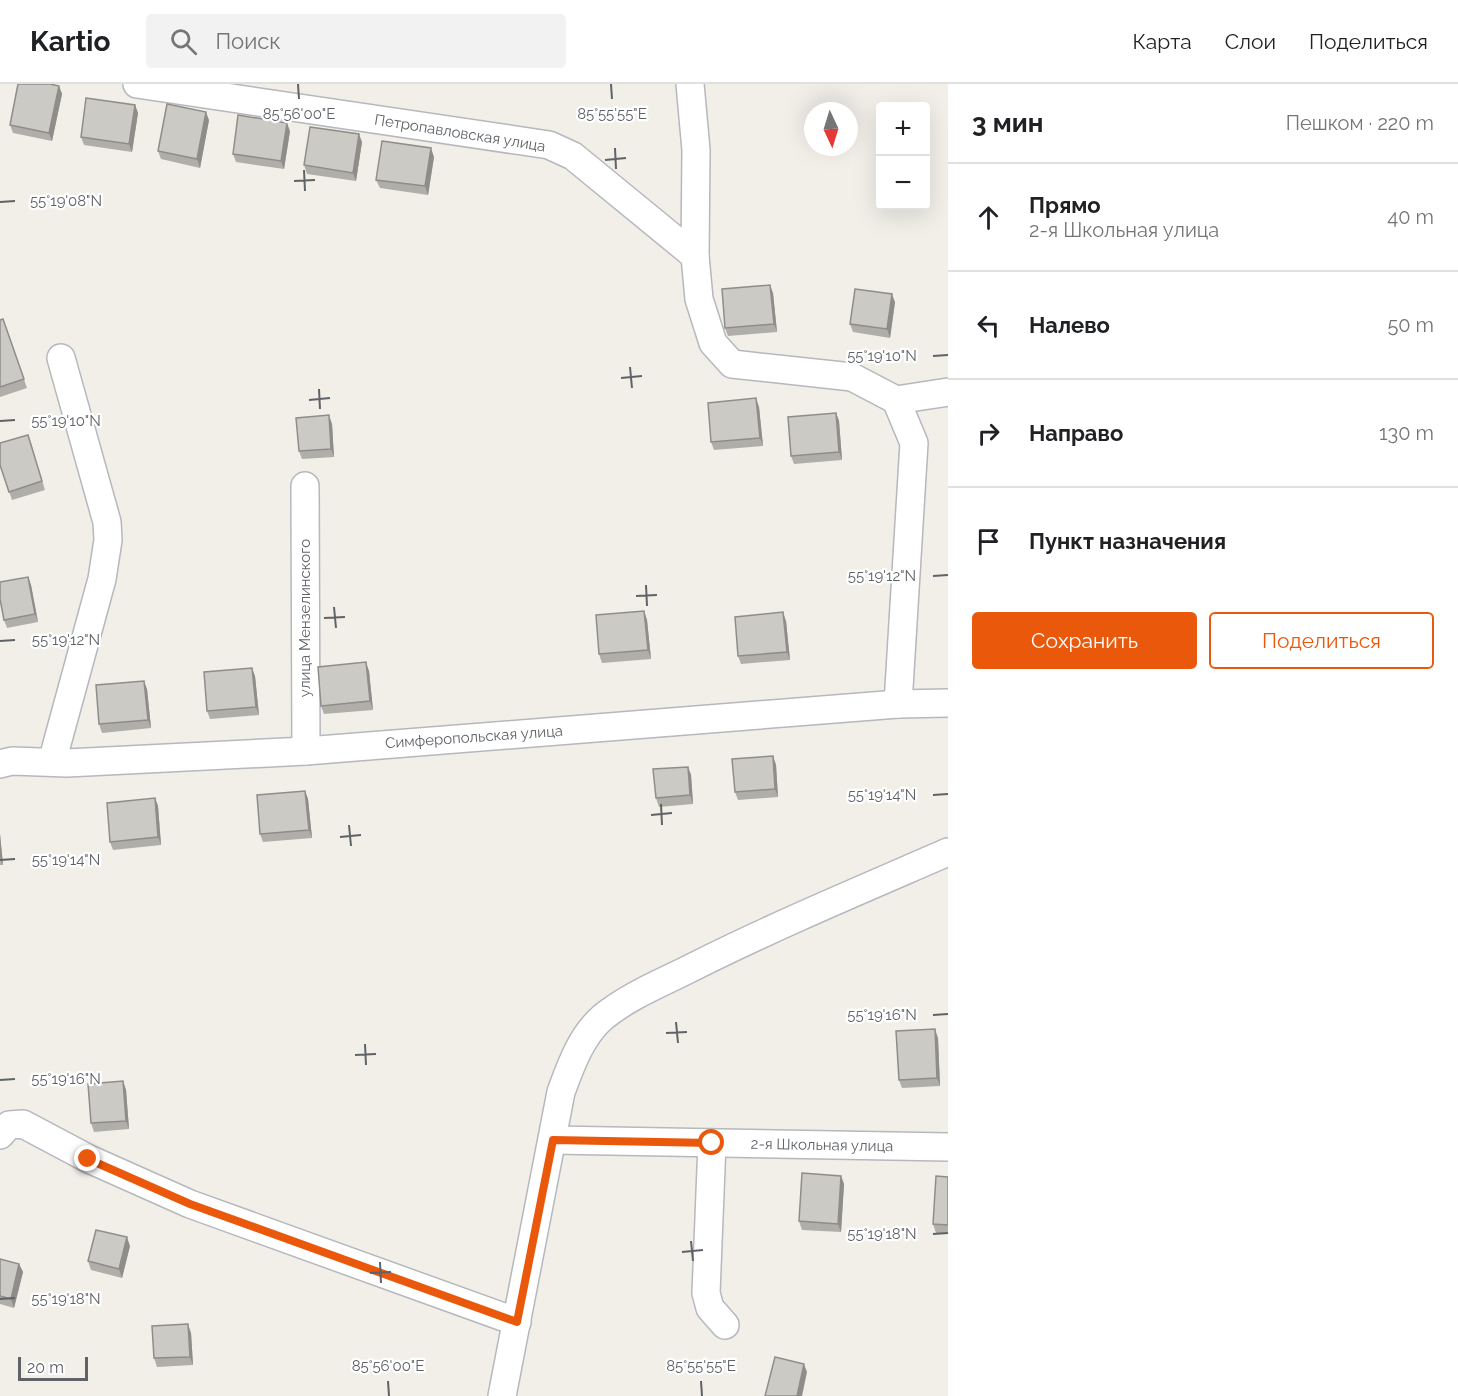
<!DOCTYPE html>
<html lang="ru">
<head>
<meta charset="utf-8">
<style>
	:root { --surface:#fff; --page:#f2f2f2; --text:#202124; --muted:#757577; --line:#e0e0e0; --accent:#ea580c }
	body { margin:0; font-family:Raleway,sans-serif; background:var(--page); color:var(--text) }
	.controls { position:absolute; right:18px; top:18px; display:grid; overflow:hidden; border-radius:6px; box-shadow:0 6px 24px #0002 }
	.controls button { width:54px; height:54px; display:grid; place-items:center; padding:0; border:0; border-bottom:2px solid var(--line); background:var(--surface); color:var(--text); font:30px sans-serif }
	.compass { position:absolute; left:804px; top:18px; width:54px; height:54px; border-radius:50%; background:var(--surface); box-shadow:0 6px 24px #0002; rotate:176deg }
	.scale { position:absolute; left:18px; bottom:15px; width:70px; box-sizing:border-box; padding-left:6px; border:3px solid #5f6368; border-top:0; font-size:16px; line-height:21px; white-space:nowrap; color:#5f6368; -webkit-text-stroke:4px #fff; paint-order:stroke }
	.stop { position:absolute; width:18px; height:18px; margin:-14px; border:4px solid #ea580c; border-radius:50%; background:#fff }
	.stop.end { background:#ea580c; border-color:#fff; box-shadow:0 2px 6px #0008 }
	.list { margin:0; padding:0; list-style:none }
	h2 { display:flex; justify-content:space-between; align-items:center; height:78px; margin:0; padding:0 24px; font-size:26px }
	h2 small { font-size:20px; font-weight:400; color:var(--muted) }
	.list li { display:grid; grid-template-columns:39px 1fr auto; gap:18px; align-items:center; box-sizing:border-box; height:108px; padding:0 24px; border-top:2px solid var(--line) }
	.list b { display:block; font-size:22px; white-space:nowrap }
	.list p { margin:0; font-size:20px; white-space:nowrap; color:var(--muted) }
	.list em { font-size:20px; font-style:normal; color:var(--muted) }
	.actions { display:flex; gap:12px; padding:18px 24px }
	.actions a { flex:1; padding:14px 0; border:2px solid var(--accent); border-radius:6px; text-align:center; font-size:21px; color:var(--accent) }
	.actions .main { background:var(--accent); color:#fff }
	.icon { flex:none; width:33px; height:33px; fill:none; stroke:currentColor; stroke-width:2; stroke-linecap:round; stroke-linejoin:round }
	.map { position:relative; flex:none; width:948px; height:1312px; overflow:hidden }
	header { display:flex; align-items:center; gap:36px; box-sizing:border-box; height:84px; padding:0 30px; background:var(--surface); border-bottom:2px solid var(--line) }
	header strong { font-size:28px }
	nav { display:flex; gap:33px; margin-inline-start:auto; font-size:21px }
	.search { width:420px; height:54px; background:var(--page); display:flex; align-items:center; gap:15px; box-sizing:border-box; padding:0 21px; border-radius:6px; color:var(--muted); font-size:22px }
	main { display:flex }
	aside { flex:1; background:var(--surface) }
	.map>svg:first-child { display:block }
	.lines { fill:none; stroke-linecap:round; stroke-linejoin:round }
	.minor-casing { stroke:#b5b8bc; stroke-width:30 }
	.minor { stroke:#fff; stroke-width:27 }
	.wall { fill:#afaea9 }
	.shaded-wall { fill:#8f8d8a }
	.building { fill:#cccac5; stroke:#8f8d8a; stroke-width:1.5 }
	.route { stroke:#ea580c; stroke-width:8 }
	.ticks { fill:none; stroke:#5f6368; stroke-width:2 }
	.labels { text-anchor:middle; stroke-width:4.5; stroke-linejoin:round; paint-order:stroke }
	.street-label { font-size:15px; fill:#5f6368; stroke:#fff }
	.ticks-label { font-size:15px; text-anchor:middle; fill:#5f6368; stroke:#fff; stroke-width:4.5; stroke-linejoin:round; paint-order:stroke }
</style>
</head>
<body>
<header>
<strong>Kartio</strong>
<div class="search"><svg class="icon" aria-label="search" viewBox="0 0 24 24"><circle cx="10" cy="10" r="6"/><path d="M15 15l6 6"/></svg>Поиск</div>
<nav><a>Карта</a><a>Слои</a><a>Поделиться</a></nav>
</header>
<main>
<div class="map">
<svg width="948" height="1312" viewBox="0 0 948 1312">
	<rect width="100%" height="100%" fill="#f1efe8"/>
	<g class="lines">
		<g class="minor-casing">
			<g id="minor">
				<path d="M137,0L549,61L573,72L695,172L699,215L713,259L732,280L852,293L896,316L948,308"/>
				<path d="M690,0L696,66L695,172"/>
				<path d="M896,316L914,359L898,620"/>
				<path d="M305,402L306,667"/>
				<path d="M52,678L102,495L108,456L107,438L61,274"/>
				<path d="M0,680L12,677L67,679L306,667L898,620L948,619"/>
				<path d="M0,1051L9,1041L23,1040L89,1075L190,1120L517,1238"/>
				<path d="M553,1056L948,1063"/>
				<path d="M712,1059L706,1209L710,1224L725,1241"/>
				<path d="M502,1312L561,1008C571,981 581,952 603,933C630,911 664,898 695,882C777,841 863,805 948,768"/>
			</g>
		</g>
		<use href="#minor" class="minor"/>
	</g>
	<g class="wall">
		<path d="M59,2L62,10L52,57L13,49L10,41Z"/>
		<path d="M135,21L138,29L132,68L84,61L81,53Z"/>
		<path d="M209,36L200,84L161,75L158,67Z"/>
		<path d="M290,47L284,85L236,78L233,70Z"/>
		<path d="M362,58L356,97L307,90L304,81Z"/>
		<path d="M434,73L428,111L380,104L376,96Z"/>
		<path d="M773,209L777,248L728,252L725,244Z"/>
		<path d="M895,218L890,254L853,248L850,240Z"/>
		<path d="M3,235L27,304L0,313V236Z"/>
		<path d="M759,323L763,362L714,366L711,358Z"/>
		<path d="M836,329L839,337L842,376L794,380L791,372Z"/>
		<path d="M332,340L334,373L302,375L299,367Z"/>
		<path d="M31,359L45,406L12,416L0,381Z"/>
		<path d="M28,493L31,501L38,538L7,544L4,536Z"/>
		<path d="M644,527L647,536L651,575L602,579L599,570Z"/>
		<path d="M786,537L790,576L741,580L738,572Z"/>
		<path d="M369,587L373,626L324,630L321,622Z"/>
		<path d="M255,592L259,631L210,635L207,627Z"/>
		<path d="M147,605L151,644L102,649L99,640Z"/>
		<path d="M773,672L776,681L778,713L738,716L735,708Z"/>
		<path d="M688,683L691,691L693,720L659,723L656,714Z"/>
		<path d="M305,707L308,715L312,754L263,758L260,750Z"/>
		<path d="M155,714L158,722L161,761L113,766L110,758Z"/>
		<path d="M0,750L3,781H0Z"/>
		<path d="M938,954L940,1002L902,1004L899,996Z"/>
		<path d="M123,997L126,1006L129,1045L94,1048L91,1039Z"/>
		<path d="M841,1092L844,1100L841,1148L802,1146L799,1137Z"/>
		<path d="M948,1093V1149H936L933,1140Z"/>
		<path d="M130,1162L122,1194L91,1186L88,1177Z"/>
		<path d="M0,1175L19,1180L23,1188L14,1224L0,1220Z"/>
		<path d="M191,1249L193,1281L157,1283L154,1274Z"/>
	</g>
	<g class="shaded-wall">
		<path d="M59,2L62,10L52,57L49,49Z"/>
		<path d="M135,21L138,29L132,68L129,60Z"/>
		<path d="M206,28L209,36L200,84L197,75Z"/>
		<path d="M287,39L290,47L284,85L281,77Z"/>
		<path d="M359,50L362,58L356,97L353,89Z"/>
		<path d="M431,64L434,73L428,111L425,102Z"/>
		<path d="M770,201L773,209L777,248L774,240Z"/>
		<path d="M892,210L895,218L890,254L887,245Z"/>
		<path d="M756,314L759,323L763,362L760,354Z"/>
		<path d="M836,329L839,337L842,376L839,368Z"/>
		<path d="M329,331L332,340L334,373L331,365Z"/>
		<path d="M28,493L31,501L38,538L35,530Z"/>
		<path d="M644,527L647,536L651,575L648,566Z"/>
		<path d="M783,528L786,537L790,576L787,568Z"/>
		<path d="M366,578L369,587L373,626L370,617Z"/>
		<path d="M252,584L255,592L259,631L256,623Z"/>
		<path d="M144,597L147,605L151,644L148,636Z"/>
		<path d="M773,672L776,681L778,713L775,705Z"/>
		<path d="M688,683L691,691L693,720L690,711Z"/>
		<path d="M305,707L308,715L312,754L309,746Z"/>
		<path d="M155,714L158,722L161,761L158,753Z"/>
		<path d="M0,750L3,781L0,773Z"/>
		<path d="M935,945L938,954L940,1002L937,994Z"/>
		<path d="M123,997L126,1006L129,1045L126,1037Z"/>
		<path d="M841,1092L844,1100L841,1148L838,1140Z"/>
		<path d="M127,1153L130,1162L122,1194L119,1185Z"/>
		<path d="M19,1180L23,1188L14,1224L11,1215Z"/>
		<path d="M188,1240L191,1249L193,1281L190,1273Z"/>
		<path d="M804,1280L807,1288L802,1312H797Z"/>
	</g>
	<g class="building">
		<path d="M18,0H50L59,2L49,49L10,41Z"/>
		<path d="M86,14L135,21L129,60L81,53Z"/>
		<path d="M167,20L206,28L197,75L158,67Z"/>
		<path d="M238,31L287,39L281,77L233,70Z"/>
		<path d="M310,43L359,50L353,89L304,81Z"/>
		<path d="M382,57L431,64L425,102L376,96Z"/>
		<path d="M770,201L774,240L725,244L722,205Z"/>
		<path d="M855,205L892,210L887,245L850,240Z"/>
		<path d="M3,235L24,295L0,303V236Z"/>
		<path d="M756,314L760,354L711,358L708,319Z"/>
		<path d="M836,329L839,368L791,372L788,333Z"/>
		<path d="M329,331L331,365L299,367L296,334Z"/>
		<path d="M28,351L42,397L9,408L0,381V359Z"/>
		<path d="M28,493L35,530L4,536L0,515V498Z"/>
		<path d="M644,527L648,566L599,570L596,531Z"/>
		<path d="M783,528L787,568L738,572L735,533Z"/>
		<path d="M366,578L370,617L321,622L318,583Z"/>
		<path d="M252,584L256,623L207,627L204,588Z"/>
		<path d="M144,597L148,636L99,640L96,601Z"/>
		<path d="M773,672L775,705L735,708L732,675Z"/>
		<path d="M688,683L690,711L656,714L653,685Z"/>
		<path d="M305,707L309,746L260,750L257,711Z"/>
		<path d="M155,714L158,753L110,758L107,719Z"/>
		<path d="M935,945L937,994L899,996L896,947Z"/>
		<path d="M123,997L126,1037L91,1039L88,1000Z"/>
		<path d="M802,1089L841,1092L838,1140L799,1137Z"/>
		<path d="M936,1092L948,1093V1141L933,1140Z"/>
		<path d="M96,1146L127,1153L119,1185L88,1177Z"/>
		<path d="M0,1175L19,1180L11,1215L0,1212Z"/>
		<path d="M188,1240L190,1273L154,1274L152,1242Z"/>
		<path d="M775,1273L804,1280L797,1312H765Z"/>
	</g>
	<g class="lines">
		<path class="route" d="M88,1075L190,1120L517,1238L553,1056L712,1059"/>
	</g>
	<path class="ticks" d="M298,0L299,15M611,0L612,15M615,64L616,85M605,76L626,74M304,86L305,107M294,97L315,96M0,118L15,117M933,272L948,271M630,283L632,304M621,294L642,292M319,305L320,325M309,316L330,314M0,337L15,336M933,492L948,491M646,501L647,522M636,512L657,511M334,523L336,544M324,534L345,533M0,557L15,556M933,711L948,710M661,720L662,741M651,731L672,729M349,741L351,762M340,753L361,751M0,776L15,775M933,931L948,930M676,938L678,959M666,949L687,948M365,960L366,981M355,971L376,970M0,996L15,995M933,1150L948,1149M691,1157L693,1177M682,1168L703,1166M380,1178L381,1199M370,1189L391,1188M0,1215L15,1214M388,1297L389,1312M701,1297L702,1312"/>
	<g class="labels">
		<g class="street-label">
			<text transform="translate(460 49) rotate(9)" y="5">Петропавловская улица</text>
			<text transform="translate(305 534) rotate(-90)" y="5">улица Мензелинского</text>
			<text transform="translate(474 653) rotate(-4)" y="5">Симферопольская улица</text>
			<text transform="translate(822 1061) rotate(1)" y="5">2-я Школьная улица</text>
		</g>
	</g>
	<g class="ticks-label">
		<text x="299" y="35">85°56'00"E</text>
		<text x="612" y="35">85°55'55"E</text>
		<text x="66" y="122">55°19'08"N</text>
		<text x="882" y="277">55°19'10"N</text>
		<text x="66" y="342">55°19'10"N</text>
		<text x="882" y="497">55°19'12"N</text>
		<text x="66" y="561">55°19'12"N</text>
		<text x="882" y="716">55°19'14"N</text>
		<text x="66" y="781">55°19'14"N</text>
		<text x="882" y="936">55°19'16"N</text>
		<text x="66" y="1000">55°19'16"N</text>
		<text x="882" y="1155">55°19'18"N</text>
		<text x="66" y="1220">55°19'18"N</text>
		<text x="388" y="1287">85°56'00"E</text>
		<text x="701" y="1287">85°55'55"E</text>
	</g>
</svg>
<div class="controls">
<button>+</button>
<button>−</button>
</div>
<svg class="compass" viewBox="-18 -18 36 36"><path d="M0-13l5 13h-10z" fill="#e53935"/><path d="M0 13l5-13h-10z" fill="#757577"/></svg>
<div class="scale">20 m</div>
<div class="stop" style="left:712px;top:1059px"></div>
<div class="stop end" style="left:88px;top:1075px"></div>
</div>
<aside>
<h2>3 мин<small>Пешком · 220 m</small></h2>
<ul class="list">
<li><svg class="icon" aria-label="ahead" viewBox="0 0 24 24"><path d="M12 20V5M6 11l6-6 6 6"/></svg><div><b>Прямо</b><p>2-я Школьная улица</p></div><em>40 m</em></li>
<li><svg class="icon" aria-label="left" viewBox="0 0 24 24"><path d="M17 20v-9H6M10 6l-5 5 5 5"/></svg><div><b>Налево</b></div><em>50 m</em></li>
<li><svg class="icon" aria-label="right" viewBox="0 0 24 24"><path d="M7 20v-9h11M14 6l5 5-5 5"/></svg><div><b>Направо</b></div><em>130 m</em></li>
<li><svg class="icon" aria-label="arrive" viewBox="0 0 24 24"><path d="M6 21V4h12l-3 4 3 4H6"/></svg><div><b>Пункт назначения</b></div></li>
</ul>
<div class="actions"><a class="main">Сохранить</a><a>Поделиться</a></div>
</aside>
</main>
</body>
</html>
